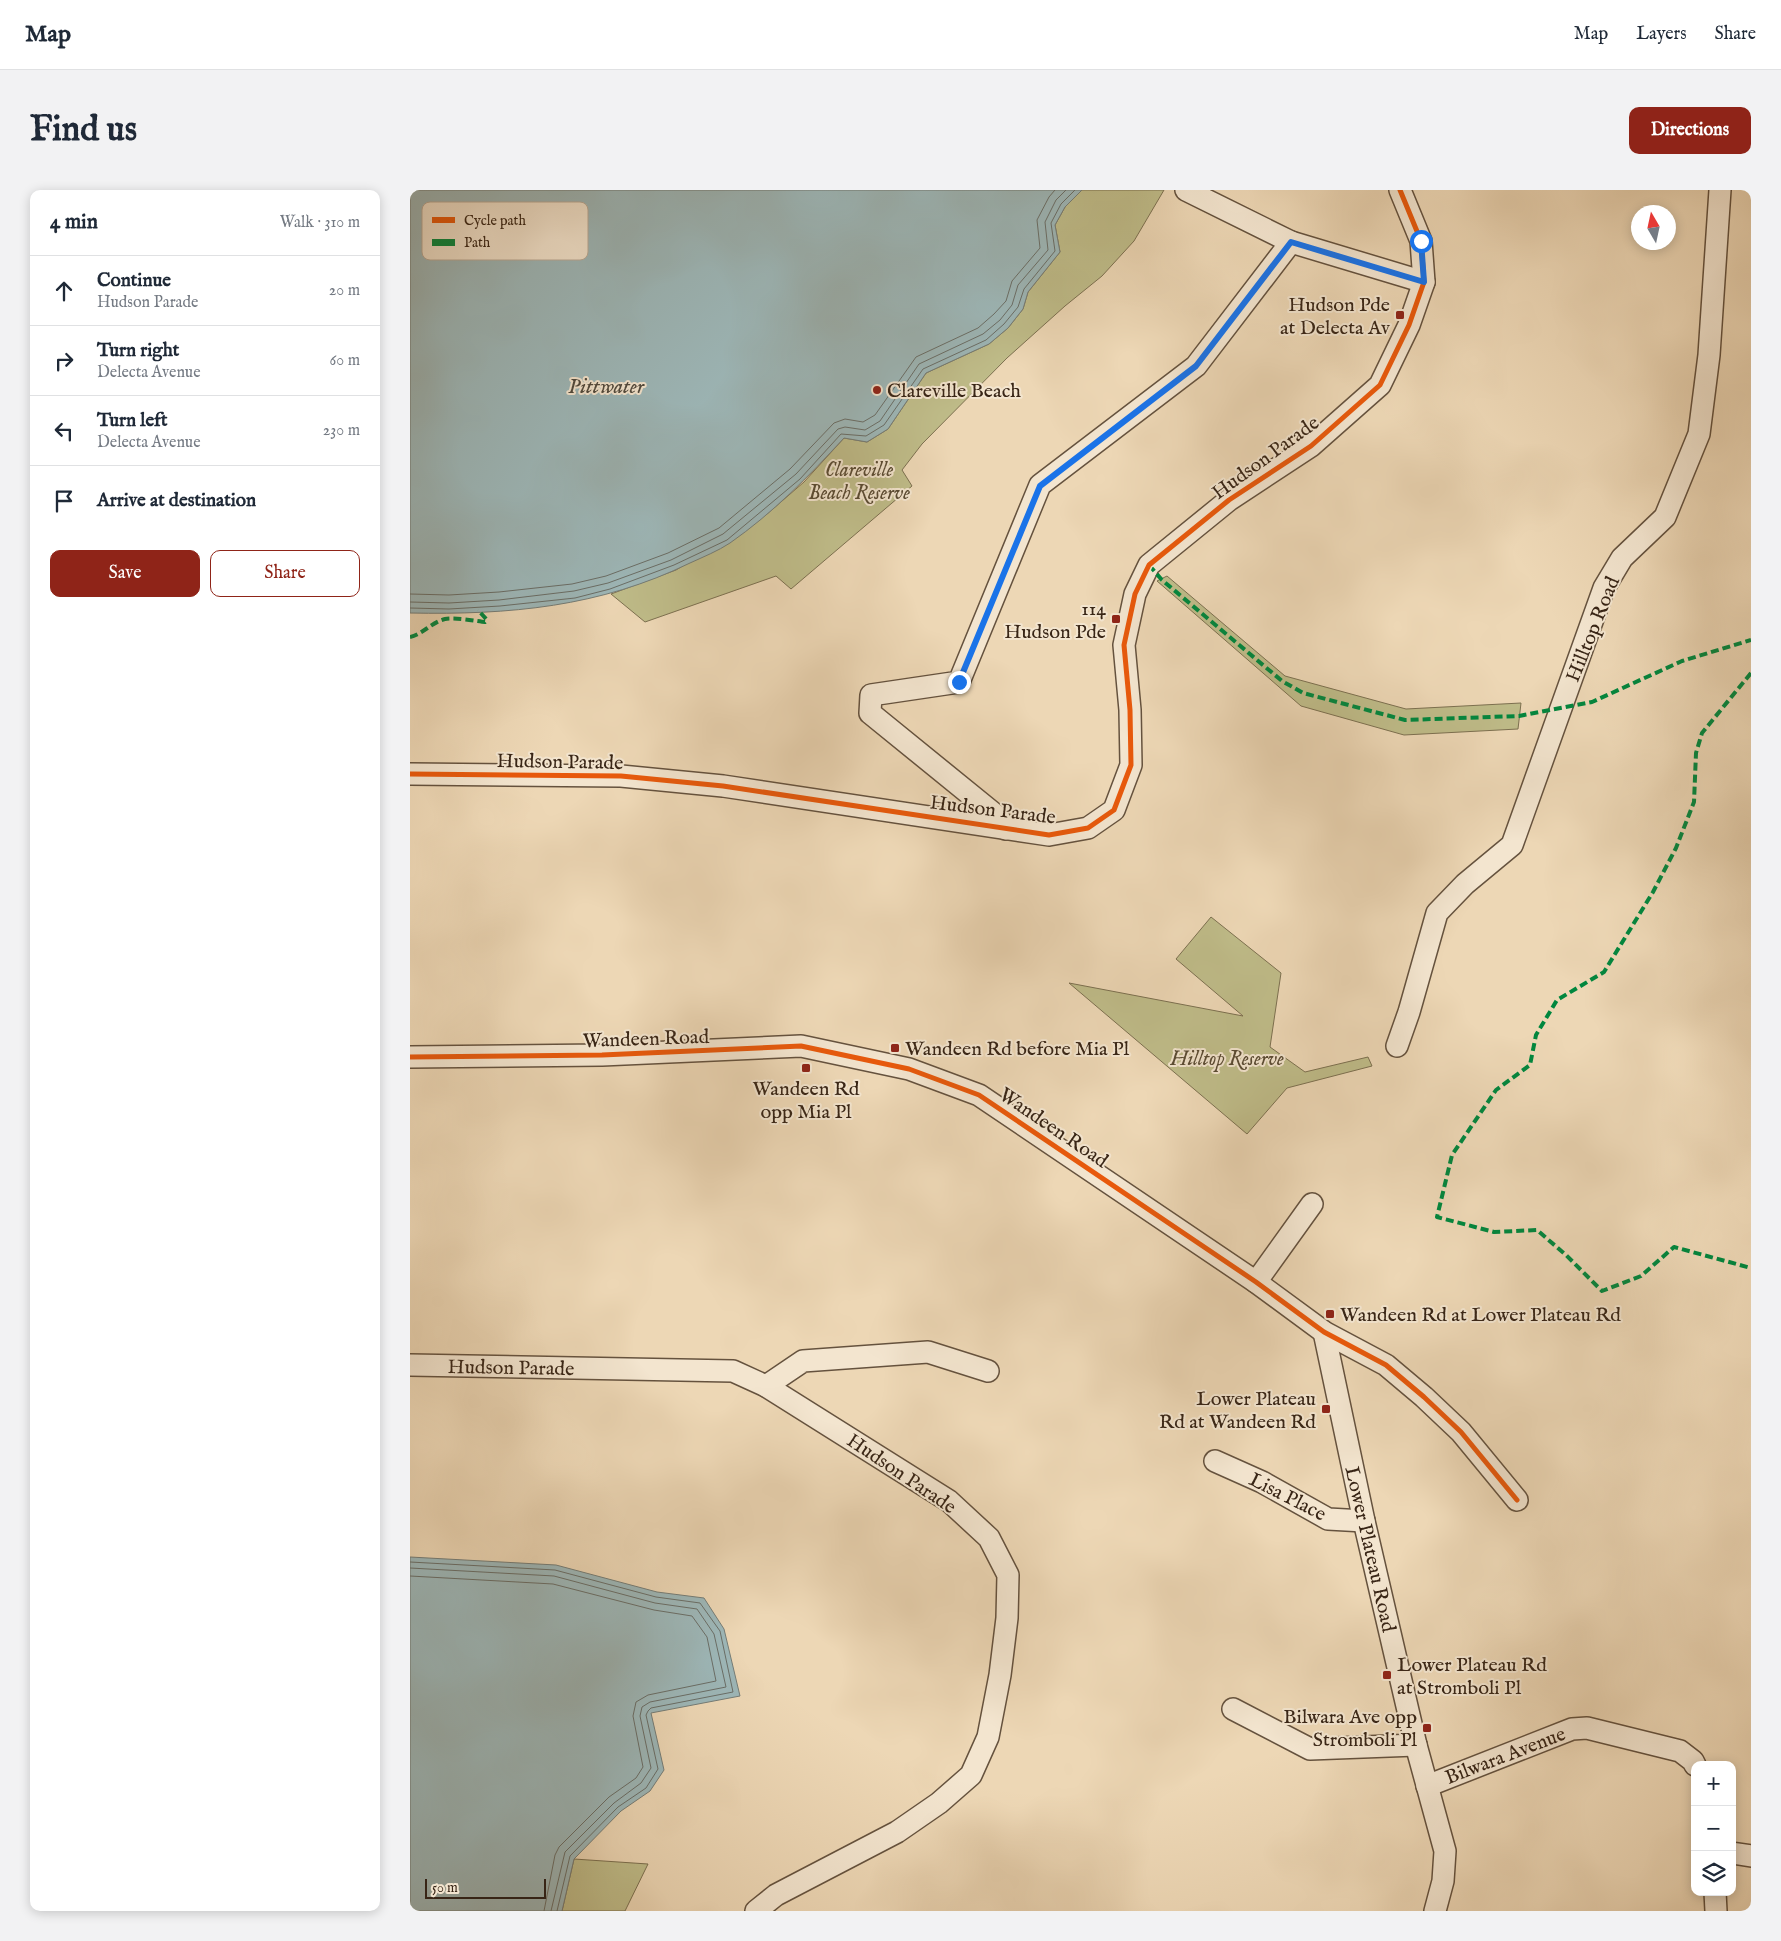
<!DOCTYPE html>
<html lang="en">
<head>
<meta charset="utf-8">
<style>
	:root { --surface:#fff; --page:#f2f2f3; --text:#1f2937; --muted:#747a83; --line:#e0e1e3; --accent:#8f2418 }
	body { margin:0; font-family:"IM FELL English",serif; background:var(--page); color:var(--text) }
	.controls { position:absolute; right:15px; bottom:15px; display:grid; overflow:hidden; border-radius:10px; box-shadow:0 2px 12px #0003 }
	.controls button { width:45px; height:45px; display:grid; place-items:center; padding:0; border:0; border-bottom:1px solid var(--line); background:var(--surface); color:var(--text); font:25px sans-serif }
	.compass { position:absolute; left:1221px; top:15px; width:45px; height:45px; border-radius:50%; background:var(--surface); box-shadow:0 2px 12px #0003; rotate:351deg }
	.scale { position:absolute; left:15px; bottom:12px; width:121px; box-sizing:border-box; padding-left:5px; border:2px solid #382516; border-top:0; font-size:14px; line-height:18px; white-space:nowrap; color:#382516; -webkit-text-stroke:4px #f3e5cf; paint-order:stroke }
	.stop { position:absolute; width:15px; height:15px; margin:-11px; border:4px solid #1a73e8; border-radius:50%; background:#fff }
	.stop.end { background:#1a73e8; border-color:#fff; box-shadow:0 1px 5px #0008 }
	.list { margin:0; padding:0; list-style:none }
	h2 { display:flex; justify-content:space-between; align-items:center; height:65px; margin:0; padding:0 20px; font-size:21px }
	h2 small { font-size:16px; font-weight:400; color:var(--muted) }
	.list li { display:grid; grid-template-columns:32px 1fr auto; gap:15px; align-items:center; box-sizing:border-box; height:70px; padding:0 20px; border-top:1px solid var(--line) }
	.list b { display:block; font-size:19px; white-space:nowrap }
	.list p { margin:0; font-size:16px; white-space:nowrap; color:var(--muted) }
	.list em { font-size:16px; font-style:normal; color:var(--muted) }
	.actions { display:flex; gap:10px; padding:15px 20px }
	.actions a { flex:1; padding:11px 0; border:1px solid var(--accent); border-radius:10px; text-align:center; font-size:18px; color:var(--accent) }
	.actions .main { background:var(--accent); color:#fff }
	.icon { flex:none; width:28px; height:28px; fill:none; stroke:currentColor; stroke-width:2; stroke-linecap:round; stroke-linejoin:round }
	.map { position:relative; flex:none; width:1341px; height:1721px; overflow:hidden; border-radius:10px }
	header { display:flex; align-items:center; gap:30px; box-sizing:border-box; height:70px; padding:0 25px; background:var(--surface); border-bottom:1px solid var(--line) }
	header strong { font-size:24px }
	nav { display:flex; gap:28px; margin-inline-start:auto; font-size:18px }
	.intro { display:flex; align-items:center; justify-content:space-between; box-sizing:border-box; height:120px; padding:0 30px }
	h1 { margin:0; font-size:35px }
	.button { padding:12px 22px; border-radius:10px; background:var(--accent); color:#fff; font-size:18px; font-weight:700 }
	main { display:flex; gap:30px; padding:0 30px }
	aside { flex:1; background:var(--surface); border-radius:10px; box-shadow:0 2px 12px #0003 }
	.map>svg:first-child { display:block }
	.green { fill:#bfbc89; stroke:#7c7050 }
	.water { fill:#9db7b8; stroke:#757d77 }
	.lines { fill:none; stroke-linecap:round; stroke-linejoin:round }
	.shore { stroke:#6a6e67; stroke-width:1 }
	.minor-casing { stroke:#65523e; stroke-width:24 }
	.minor { stroke:#f3e5cf; stroke-width:21 }
	.quiet { stroke:#00873e; stroke-width:4; stroke-dasharray:8 4; stroke-linecap:butt }
	.cycleway-casing { stroke:#f3e5cf; stroke-width:8 }
	.cycleway { stroke:#e8590c; stroke-width:5 }
	.route { stroke:#1a73e8; stroke-width:6 }
	.poi-dot { fill:#8f2418; stroke:#f3e5cf; stroke-width:2 }
	.labels { text-anchor:middle; stroke-width:4; stroke-linejoin:round; paint-order:stroke }
	.poi-label { font-size:20px; fill:#382516; stroke:#f3e5cf; text-anchor:end }
	.street-label { font-size:20px; fill:#382516; stroke:#f3e5cf }
	.park-label { font-size:20px; font-style:italic; fill:#5a4b33; stroke:#f3e5cf }
	.water-label { font-size:21px; font-style:italic; fill:#514a3e; stroke:#f3e5cf }
	.key { fill:#f3e5cf; stroke:#bbab98; stroke-width:1 }
	.key-label { font-size:14px; fill:#382516 }
</style>
</head>
<body>
<header>
<strong>Map</strong>
<nav><a>Map</a><a>Layers</a><a>Share</a></nav>
</header>
<div class="intro"><h1>Find us</h1><a class="button">Directions</a></div>
<main>
<aside>
<h2>4 min<small>Walk · 310 m</small></h2>
<ul class="list">
<li><svg class="icon" aria-label="ahead" viewBox="0 0 24 24"><path d="M12 20V5M6 11l6-6 6 6"/></svg><div><b>Continue</b><p>Hudson Parade</p></div><em>20 m</em></li>
<li><svg class="icon" aria-label="right" viewBox="0 0 24 24"><path d="M7 20v-9h11M14 6l5 5-5 5"/></svg><div><b>Turn right</b><p>Delecta Avenue</p></div><em>60 m</em></li>
<li><svg class="icon" aria-label="left" viewBox="0 0 24 24"><path d="M17 20v-9H6M10 6l-5 5 5 5"/></svg><div><b>Turn left</b><p>Delecta Avenue</p></div><em>230 m</em></li>
<li><svg class="icon" aria-label="arrive" viewBox="0 0 24 24"><path d="M6 21V4h12l-3 4 3 4H6"/></svg><div><b>Arrive at destination</b></div></li>
</ul>
<div class="actions"><a class="main">Save</a><a>Share</a></div>
</aside>
<div class="map">
<svg width="1341" height="1721" viewBox="0 0 1341 1721">
	<rect width="100%" height="100%" fill="#edd7b5"/>
	<filter id="stains"><feTurbulence type="fractalNoise" baseFrequency=".004" numOctaves="4"/><feColorMatrix values="0 0 0 0 .2 0 0 0 0 .09 0 0 0 0 .02 0 0 0 .5 -.17"/></filter>
	<radialGradient id="worn" r=".72"><stop offset=".6" stop-color="#630" stop-opacity="0"/><stop offset="1" stop-color="#630" stop-opacity=".3"/></radialGradient>
	<g class="green">
		<path d="M672,0H754L724,51L692,86L655,116L597,168L512,254L492,280L502,296L381,399L366,386L235,432L201,404L266,380L357,324L394,292L434,248L457,252L478,239L516,183L579,154L598,138L613,119L618,102L650,62L645,35L655,17Z"/>
		<path d="M757,386L875,486L996,519L1111,513L1108,539L994,545L891,516L747,391Z"/>
		<path d="M801,727L871,783L860,857L895,882L958,867L962,876L877,898L837,944L659,793L833,826L766,769Z"/>
		<path d="M164,1669L238,1674L215,1721H152Z"/>
	</g>
	<g class="water">
		<path d="M0,0H672L655,17L645,35L650,62L618,102L613,119L598,138L579,154L516,183L478,239L457,252L434,248C399,286 363,323 320,353C308,361 293,367 280,373C190,417 99,425 0,423Z"/>
		<path d="M0,1367L146,1375L247,1402L294,1408L314,1439L330,1506L241,1523L254,1580L240,1601L211,1621L164,1669L152,1721H0Z"/>
	</g>
	<g class="lines">
		<g class="shore">
			<path d="M0,404L39,405L89,402L162,394L196,386L258,363L309,338L380,279L424,233L435,229L453,232L465,225L506,167L568,138L584,124L596,111L602,91L630,58L627,30L639,7L645,0"/>
			<path d="M0,412L39,413L89,410L164,401L198,393L261,370L313,344L386,284L428,239L435,237L455,240L470,231L509,174L573,144L590,130L602,115L608,95L638,60L635,32L646,10L656,0"/>
			<path d="M0,418L39,419L90,416L165,408L200,399L264,375L317,350L390,289L431,244L456,246L474,235L513,179L576,150L594,134L608,117L614,99L645,61L641,33L651,14L665,0"/>
			<path d="M0,1372L145,1380L246,1407L290,1413L310,1441L323,1502L241,1518L238,1521L236,1525L248,1579L236,1598L208,1617L160,1666L147,1721"/>
			<path d="M0,1378L144,1386L245,1413L287,1419L304,1444L316,1497L240,1512L232,1517L230,1526L241,1578L231,1593L204,1613L155,1662L141,1721"/>
			<path d="M0,1386L143,1394L244,1420L282,1426L297,1447L306,1491L238,1505L226,1512L223,1526L233,1577L226,1588L199,1607L149,1657L145,1665L134,1721"/>
		</g>
		<g class="minor-casing">
			<g id="minor">
				<path d="M881,52L1014,92"/>
				<path d="M0,584L211,586L313,596L639,645L678,638L704,620L721,575L720,520L714,455L725,404L739,375L819,310L901,256L970,195L999,135L1014,92L1011,51L990,0"/>
				<path d="M596,639L588,627L460,523L461,505L549,492L630,295L786,176L881,52L776,0"/>
				<path d="M987,856L999,822L1027,723L1055,694L1102,655L1194,398L1212,368L1255,327L1289,244L1299,165L1310,0"/>
				<path d="M0,867L192,865L391,856L499,879L569,905L846,1092L914,1142L976,1175L1014,1207L1051,1242L1107,1310"/>
				<path d="M846,1092L902,1014"/>
				<path d="M914,1142L954,1331L1006,1555L1035,1661L1033,1691L1025,1721"/>
				<path d="M0,1175L323,1181L356,1196L539,1311L579,1348L598,1385L597,1428L590,1485L578,1547L561,1585L529,1613L487,1642L366,1705L346,1721"/>
				<path d="M356,1196L393,1171L518,1162L578,1181"/>
				<path d="M805,1271L852,1292L918,1329L954,1331"/>
				<path d="M823,1519L900,1559L1006,1555"/>
				<path d="M1017,1596L1162,1539L1177,1538L1270,1561L1283,1571L1285,1575"/>
				<path d="M1322,1663L1341,1666"/>
				<path d="M1305,1702L1306,1721"/>
			</g>
		</g>
		<use href="#minor" class="minor"/>
		<g class="quiet">
			<path d="M739,375L752,390L872,491L893,503L995,530L1109,526L1182,512L1272,471L1341,450"/>
			<path d="M0,447C13,444 22,432 35,429C44,427 66,431 75,432L77,430L68,420"/>
			<path d="M1341,483L1292,543L1286,563L1284,612L1266,658L1243,702L1194,782L1147,810L1126,845L1120,875L1086,900L1042,965L1027,1027L1084,1042L1127,1040L1156,1065L1192,1101L1231,1086L1264,1057L1341,1078"/>
		</g>
		<g class="cycleway-casing">
			<g id="cycleway">
				<path d="M0,584L211,586L313,596L639,645L678,638L704,620L721,575L720,520L714,455L725,404L739,375L819,310L901,256L970,195L999,135L1014,92L1011,51L990,0"/>
				<path d="M0,867L192,865L391,856L499,879L569,905L846,1092L914,1142L976,1175L1014,1207L1051,1242L1107,1310"/>
			</g>
		</g>
		<use href="#cycleway" class="cycleway"/>
	</g>
	<g class="lines">
		<path class="route" d="M549,492L630,296L786,176L881,52L1014,92L1011,51"/>
	</g>
	<g class="poi-dot">
		<rect x="985" y="120" width="10" height="10" rx="2.5"/>
		<circle cx="467" cy="200" r="5"/>
		<rect x="701" y="424" width="10" height="10" rx="2.5"/>
		<rect x="480" y="853" width="10" height="10" rx="2.5"/>
		<rect x="391" y="873" width="10" height="10" rx="2.5"/>
		<rect x="915" y="1119" width="10" height="10" rx="2.5"/>
		<rect x="911" y="1214" width="10" height="10" rx="2.5"/>
		<rect x="972" y="1480" width="10" height="10" rx="2.5"/>
		<rect x="1012" y="1533" width="10" height="10" rx="2.5"/>
	</g>
	<g class="labels">
		<g class="poi-label">
			<text x="980" y="121">Hudson Pde<tspan x="980" dy="23">at Delecta Av</tspan></text>
			<text x="477" y="207" text-anchor="start">Clareville Beach</text>
			<text x="696" y="425">114<tspan x="696" dy="23">Hudson Pde</tspan></text>
			<text x="495" y="865" text-anchor="start">Wandeen Rd before Mia Pl</text>
			<text x="396" y="905" text-anchor="middle">Wandeen Rd<tspan x="396" dy="23">opp Mia Pl</tspan></text>
			<text x="930" y="1131" text-anchor="start">Wandeen Rd at Lower Plateau Rd</text>
			<text x="906" y="1215">Lower Plateau<tspan x="906" dy="23">Rd at Wandeen Rd</tspan></text>
			<text x="987" y="1481" text-anchor="start">Lower Plateau Rd<tspan x="987" dy="23">at Stromboli Pl</tspan></text>
			<text x="1007" y="1533">Bilwara Ave opp<tspan x="1007" dy="23">Stromboli Pl</tspan></text>
		</g>
		<g class="street-label">
			<text transform="translate(855 267) rotate(-36)" y="7">Hudson Parade</text>
			<text transform="translate(1182 439) rotate(-68)" y="7">Hilltop Road</text>
			<text transform="translate(150 571) rotate(1)" y="7">Hudson Parade</text>
			<text transform="translate(583 619) rotate(7)" y="7">Hudson Parade</text>
			<text transform="translate(236 848) rotate(-2)" y="7">Wandeen Road</text>
			<text transform="translate(644 937) rotate(34)" y="7">Wandeen Road</text>
			<text transform="translate(101 1177) rotate(1)" y="7">Hudson Parade</text>
			<text transform="translate(492 1283) rotate(34)" y="7">Hudson Parade</text>
			<text transform="translate(878 1306) rotate(27)" y="7">Lisa Place</text>
			<text transform="translate(961 1359) rotate(77)" y="7">Lower Plateau Road</text>
			<text transform="translate(1095 1565) rotate(-21)" y="7">Bilwara Avenue</text>
		</g>
		<g class="park-label">
			<text x="449" y="286">Clareville<tspan x="449" dy="23">Beach Reserve</tspan></text>
			<text x="817" y="875">Hilltop Reserve</text>
		</g>
		<g class="water-label">
			<text x="196" y="203">Pittwater</text>
		</g>
	</g>
	<rect x="12" y="12" width="166" height="58" rx="8" class="key"/>
	<rect x="22" y="27" width="23" height="6" fill="#e8590c"/>
	<rect x="22" y="49" width="23" height="7" fill="#00873e"/>
	<g class="key-label">
		<text x="54" y="35">Cycle path</text>
		<text x="54" y="57">Path</text>
	</g>
	<rect width="100%" height="100%" filter="url(#stains)"/>
	<rect width="100%" height="100%" fill="url(#worn)"/>
</svg>
<div class="controls">
<button>+</button>
<button>−</button>
<button><svg class="icon" aria-label="layers" viewBox="0 0 24 24"><path d="M12 4l9 5-9 5-9-5zM3 14l9 5 9-5"/></svg></button>
</div>
<svg class="compass" viewBox="-18 -18 36 36"><path d="M0-13l5 13h-10z" fill="#e53935"/><path d="M0 13l5-13h-10z" fill="#747a83"/></svg>
<div class="scale">50 m</div>
<div class="stop" style="left:1011px;top:51px"></div>
<div class="stop end" style="left:549px;top:492px"></div>
</div>
</main>
</body>
</html>
